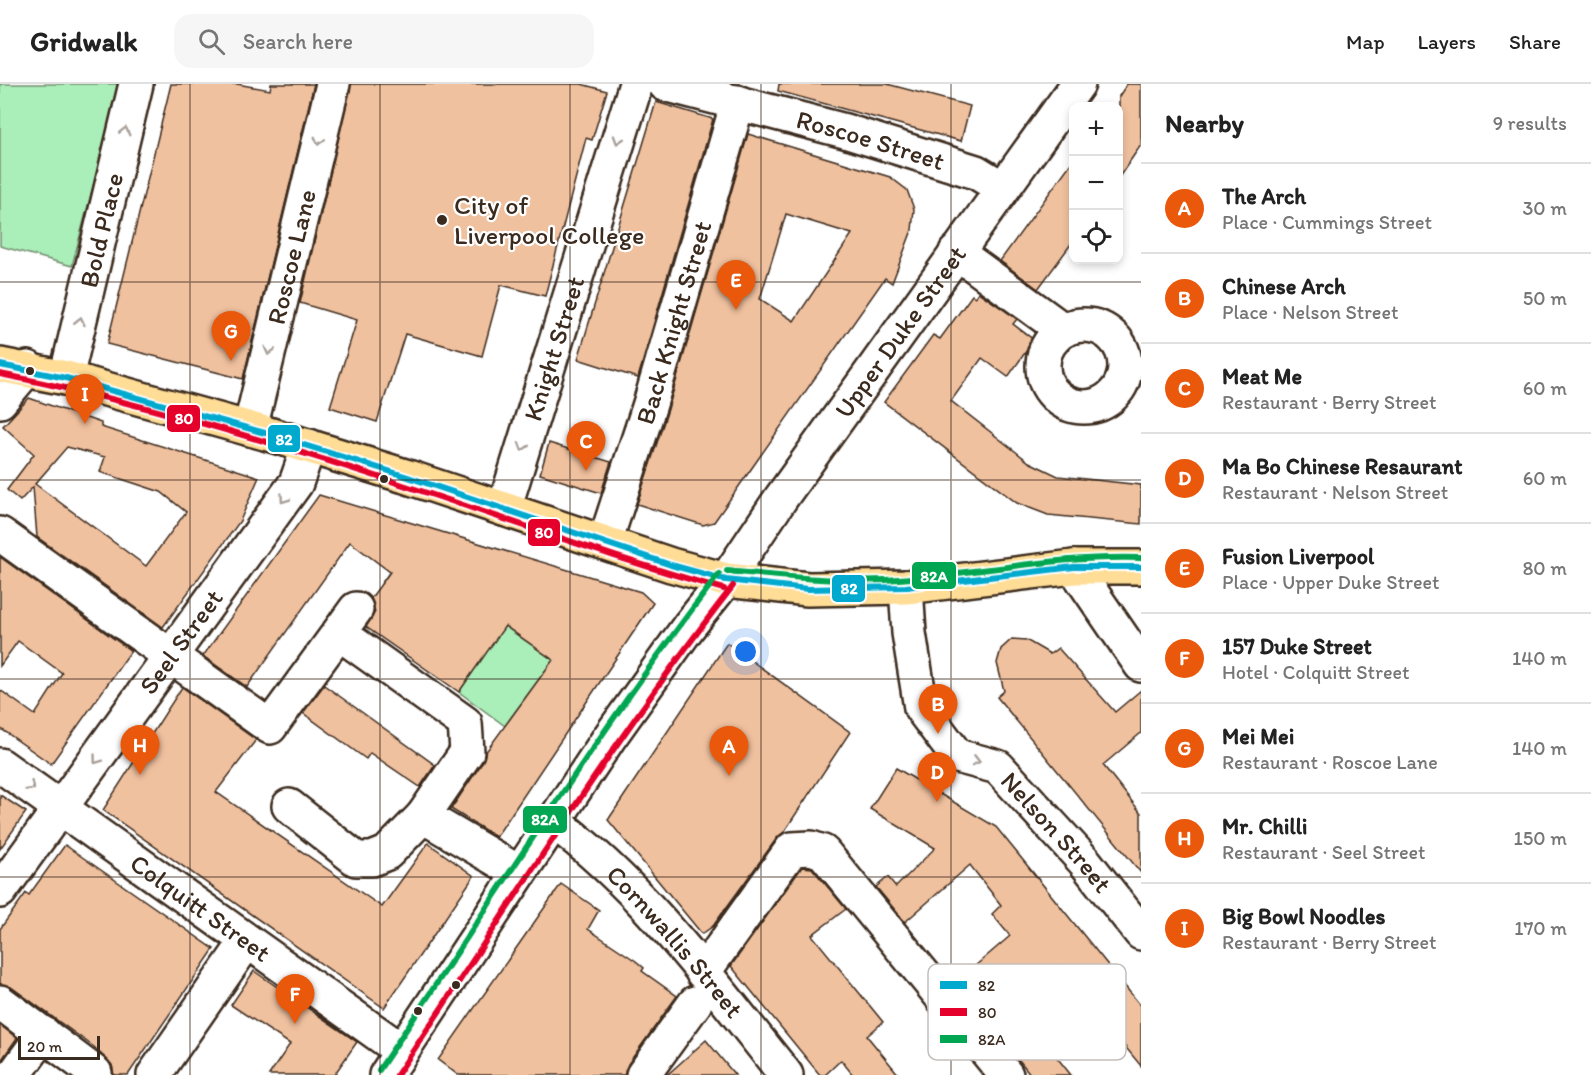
<!DOCTYPE html>
<html lang="en">
<head>
<meta charset="utf-8">
<style>
	:root { --surface:#fff; --page:#f6f6f6; --text:#222; --muted:#767676; --line:#e0e0e0; --accent:#ea580c }
	body { margin:0; font-family:Itim,sans-serif; background:var(--page); color:var(--text) }
	.controls { position:absolute; right:18px; top:18px; display:grid; overflow:hidden; border-radius:12px; box-shadow:0 3px 9px #0003 }
	.controls button { width:54px; height:54px; display:grid; place-items:center; padding:0; border:0; border-bottom:2px solid var(--line); background:var(--surface); color:var(--text); font:30px sans-serif }
	.scale { position:absolute; left:18px; bottom:15px; width:82px; box-sizing:border-box; padding-left:6px; border:3px solid #3b2a1e; border-top:0; font-size:16px; line-height:21px; white-space:nowrap; color:#3b2a1e; -webkit-text-stroke:4px #fff; paint-order:stroke }
	.you { position:absolute; left:746px; top:568px; width:21px; height:21px; margin:-15px; border:4px solid #fff; border-radius:50%; background:#1a73e8; box-shadow:0 0 0 9px #1a73e833 }
	.badge { display:grid; place-items:center; width:39px; height:39px; border-radius:50%; background:var(--accent); color:#fff; font-size:20px; font-weight:700 }
	.pin { position:absolute; translate:-50% -50px; filter:drop-shadow(0 2px 3px #0008) }
	.pin::after { content:''; position:absolute; top:32px; width:21px; height:18px; background:inherit; clip-path:polygon(0 0,100% 0,50% 100%) }
	.list { margin:0; padding:0; list-style:none }
	h2 { display:flex; justify-content:space-between; align-items:center; height:78px; margin:0; padding:0 24px; font-size:26px }
	h2 small { font-size:20px; font-weight:400; color:var(--muted) }
	.list li { display:grid; grid-template-columns:39px 1fr auto; gap:18px; align-items:center; box-sizing:border-box; height:90px; padding:0 24px; border-top:2px solid var(--line) }
	.list b { display:block; font-size:22px; white-space:nowrap }
	.list p { margin:0; font-size:20px; white-space:nowrap; color:var(--muted) }
	.list em { font-size:20px; font-style:normal; color:var(--muted) }
	.icon { flex:none; width:33px; height:33px; fill:none; stroke:currentColor; stroke-width:2; stroke-linecap:round; stroke-linejoin:round }
	.map { position:relative; flex:none; width:1141px; height:991px; overflow:hidden }
	header { display:flex; align-items:center; gap:36px; box-sizing:border-box; height:84px; padding:0 30px; background:var(--surface); border-bottom:2px solid var(--line) }
	header strong { font-size:28px }
	nav { display:flex; gap:33px; margin-inline-start:auto; font-size:21px }
	.search { width:420px; height:54px; background:var(--page); display:flex; align-items:center; gap:15px; box-sizing:border-box; padding:0 21px; border-radius:18px; color:var(--muted); font-size:22px }
	main { display:flex }
	aside { flex:1; background:var(--surface) }
	.map>svg:first-child { display:block }
	.green { fill:#aaeeb9; stroke:#728c6c; stroke-width:1.5 }
	.building { fill:#f0c19f; stroke:#3b2a1e; stroke-width:1.5; fill-rule:evenodd }
	.lines { fill:none; stroke-linecap:round; stroke-linejoin:round }
	.minor-casing { stroke:#3b2a1e; stroke-width:38 }
	.major-casing { stroke:#3b2a1e; stroke-width:38 }
	.minor { stroke:#fff; stroke-width:33 }
	.major { stroke:#ffdd96; stroke-width:33 }
	.bus-1-casing { stroke:#fff; stroke-width:10 }
	.bus-2-casing { stroke:#fff; stroke-width:10 }
	.bus-3-casing { stroke:#fff; stroke-width:10 }
	.bus-1 { stroke:#00a9ce; stroke-width:6 }
	.bus-2 { stroke:#e4002b; stroke-width:6 }
	.bus-3 { stroke:#00a651; stroke-width:6 }
	.oneway { stroke:#a79f9a }
	.grid { fill:none; stroke:#3b2a1e; stroke-width:1.5; stroke-opacity:0.55 }
	.poi-dot { fill:#3b2a1e; stroke:#fff; stroke-width:2 }
	.labels { text-anchor:middle; stroke-width:4.5; stroke-linejoin:round; paint-order:stroke }
	.street-label { font-size:26px; fill:#3b2a1e; stroke:#fff }
	.poi-label { font-size:26px; fill:#3b2a1e; stroke:#fff; text-anchor:start }
	.key { fill:#fff; stroke:#c4bfbc; stroke-width:1.5 }
	.key-label { font-size:16px; fill:#3b2a1e }
	.line-badge { stroke:#fff; stroke-width:2 }
	.badge-label { font-size:16px; text-anchor:middle; font-weight:bold; fill:#fff }
</style>
</head>
<body>
<header>
<strong>Gridwalk</strong>
<div class="search"><svg class="icon" aria-label="search" viewBox="0 0 24 24"><circle cx="10" cy="10" r="6"/><path d="M15 15l6 6"/></svg>Search here</div>
<nav><a>Map</a><a>Layers</a><a>Share</a></nav>
</header>
<main>
<div class="map">
<svg width="1141" height="991" viewBox="0 0 1141 991">
	<rect width="100%" height="100%" fill="#fff"/>
	<filter id="ink" filterUnits="userSpaceOnUse"><feTurbulence type="fractalNoise" baseFrequency=".0167" numOctaves="2"/><feDisplacementMap in="SourceGraphic" scale="12" xChannelSelector="R" yChannelSelector="G"/><feConvolveMatrix kernelMatrix="1 2 1 2 8 2 1 2 1" color-interpolation-filters="sRGB"/></filter>
	<g filter="url(#ink)">
		<g class="green">
			<path d="M0,0H120L72,182L0,162Z"/>
			<path d="M401,470L553,576L505,642L459,608L483,573L381,500Z"/>
		</g>
		<g class="building">
			<path d="M171,0H237L270,6L271,0H314L243,295L107,260Z"/>
			<path d="M351,0H581L607,7L592,56L586,54L545,212L501,201L482,272L405,250L377,338L330,323L357,236L300,219Z"/>
			<path d="M779,0H887L970,22L961,57L778,7Z"/>
			<path d="M1127,0H1141V61L1119,93V12Z"/>
			<path d="M656,18L713,35L638,294L578,275Z"/>
			<path d="M748,50L890,93L907,106L914,125L912,146L892,199L885,194L714,438L703,441L637,420L668,325ZM786,130L852,150L794,237L760,215Z"/>
			<path d="M1074,75V156L1038,205L1000,177Z"/>
			<path d="M978,208L1017,235L1013,240L1034,256L1008,293L982,274L951,317L1029,378L1058,392L1141,401V440L1048,431L1017,419L884,318L933,251L940,255L972,211L975,213Z"/>
			<path d="M29,314L101,339V343L259,393L240,437L163,543L37,453L33,403L20,417L7,406L34,370L3,342ZM67,363L105,373L100,388L161,408L186,428L146,482L35,400Z"/>
			<path d="M549,359L611,378L601,409L540,390Z"/>
			<path d="M319,411L641,508L653,519L496,753L451,725L482,679L485,669L553,576L505,542L459,608L366,543L375,528L371,514L390,488L350,458L247,603L203,572Z"/>
			<path d="M0,473L131,567L51,680L0,644V606L35,631L62,589L18,557L0,582Z"/>
			<path d="M1012,555L1026,556L1050,570L1058,564L1115,628L1141,606V649L1103,681L1141,729V789L997,613L1004,607L997,579L1001,565Z"/>
			<path d="M727,559L850,648L784,748L777,754L713,842L702,850L608,736Z"/>
			<path d="M324,601L435,681L420,703L370,669L366,675L303,629Z"/>
			<path d="M182,603L256,656L216,708L382,823L428,759L474,792L384,924L103,726Z"/>
			<path d="M896,684L996,743L1141,922V982L1058,881L1010,923L975,882L1010,852L992,830L1001,821L970,781L905,838L876,803L888,793L896,803L935,764L870,725Z"/>
			<path d="M0,711L26,728L0,765Z"/>
			<path d="M65,761L214,865L128,991H114L112,981L94,963L11,903L0,900V845L26,809L29,811Z"/>
			<path d="M802,783L812,784L846,825L812,851L883,938L867,952L899,991H853L841,976L825,991H820L731,882Z"/>
			<path d="M561,800L599,826L588,845L636,877L644,884L642,887L677,912L628,980L625,991H458L438,976Z"/>
			<path d="M254,887L357,958L334,991H269L290,960L231,921Z"/>
			<path d="M1019,926L1071,991H1031L995,946Z"/>
			<path d="M0,941L17,954L0,978Z"/>
			<path d="M706,956L735,991H667Z"/>
		</g>
		<g class="lines">
			<g class="minor-casing">
				<g id="minor">
					<path id="s1" d="M665,0L845,47L976,88L1002,104"/>
					<path d="M956,168L1063,246"/>
					<circle cx="1084" cy="282" r="41"/>
					<path id="s2" d="M66,294L136,0"/>
					<path d="M0,317L28,284"/>
					<path id="s3" d="M250,345L333,0"/>
					<path id="s4" d="M504,425L636,0"/>
					<path d="M0,450L270,643L356,525"/>
					<path id="s5" d="M605,458L650,320L738,18"/>
					<path d="M1074,483L1141,581"/>
					<path id="s6" d="M906,503L909,549L921,624L957,672L998,683L1085,778L1141,849"/>
					<path d="M353,559L465,639L467,668L423,732"/>
					<path id="s7" d="M0,681L402,967"/>
					<path d="M289,722L356,775H372L387,769L423,732L518,788"/>
					<path id="s8" d="M553,737C645,805 715,903 786,991"/>
					<path id="s9" d="M0,807L296,399L309,362"/>
					<path d="M703,889L792,765L811,764L823,768L1006,991"/>
					<path d="M0,918L95,989"/>
					<path d="M14,991L44,950"/>
					<path d="M154,991L247,857"/>
					<path id="s10" d="M386,991L609,654L689,542L726,496L781,414L1078,0"/>
					<path d="M643,991L695,919"/>
				</g>
			</g>
			<g class="major-casing">
				<path id="major" d="M0,281L66,294L265,349L405,392L671,481L726,496L808,505L906,503L1074,483H1141"/>
			</g>
			<use href="#minor" class="minor"/>
			<use href="#major" class="major"/>
			<g class="bus-1-casing">
				<path id="bus-1" d="M0,281L66,294L265,349L405,392L671,481L726,496L808,505L906,503L1074,483H1141"/>
			</g>
			<g class="bus-2-casing">
				<g id="bus-2">
					<path d="M0,290C136,317 271,358 403,401C510,436 615,475 724,505"/>
					<path d="M397,991C507,827 611,658 733,502"/>
				</g>
			</g>
			<g class="bus-3-casing">
				<g id="bus-3">
					<path d="M727,487C780,492 833,498 886,496C972,491 1055,471 1141,474"/>
					<path d="M379,986C491,820 596,649 719,490"/>
				</g>
			</g>
			<use href="#bus-1" class="bus-1"/>
			<use href="#bus-2" class="bus-2"/>
			<use href="#bus-3" class="bus-3"/>
		</g>
		<defs><path id="oneway-chevron" d="M-2-3.5L2.5 0L-2 3.5" fill="none" stroke-width="1.6" stroke-linecap="round" stroke-linejoin="round" transform="scale(1.5)"/></defs>
		<g class="oneway">
			<use href="#oneway-chevron" transform="translate(125 47) rotate(-76)"/>
			<use href="#oneway-chevron" transform="translate(618 56) rotate(107)"/>
			<use href="#oneway-chevron" transform="translate(319 57) rotate(104)"/>
			<use href="#oneway-chevron" transform="translate(80 237) rotate(-77)"/>
			<use href="#oneway-chevron" transform="translate(269 267) rotate(104)"/>
			<use href="#oneway-chevron" transform="translate(523 363) rotate(107)"/>
			<use href="#oneway-chevron" transform="translate(284 415) rotate(125)"/>
			<use href="#oneway-chevron" transform="translate(97 676) rotate(126)"/>
			<use href="#oneway-chevron" transform="translate(976 677) rotate(14)"/>
			<use href="#oneway-chevron" transform="translate(31 703) rotate(35)"/>
		</g>
	</g>
	<path class="grid" d="M190,0V991M380,0V991M570,0V991M761,0V991M951,0V991M0,198H1141M0,396H1141M0,595H1141M0,793H1141"/>
	<g class="poi-dot">
		<circle cx="442" cy="136" r="6"/>
		<circle cx="30" cy="287" r="5"/>
		<circle cx="384" cy="395" r="5"/>
		<circle cx="456" cy="901" r="5"/>
		<circle cx="418" cy="927" r="5"/>
	</g>
	<g class="labels">
		<g class="street-label">
			<text dy="9" stroke="none"><textPath href="#s1" startOffset="213">Roscoe Street</textPath></text>
			<text dy="9" stroke="none"><textPath href="#s2" startOffset="152">Bold Place</textPath></text>
			<text dy="9" stroke="none"><textPath href="#s3" startOffset="177">Roscoe Lane</textPath></text>
			<text dy="9" stroke="none"><textPath href="#s5" startOffset="230">Back Knight Street</textPath></text>
			<text dy="9" stroke="none"><textPath href="#s10" startOffset="904">Upper Duke Street</textPath></text>
			<text dy="9" stroke="none"><textPath href="#s4" startOffset="168">Knight Street</textPath></text>
			<text dy="9" stroke="none"><textPath href="#s9" startOffset="308">Seel Street</textPath></text>
			<text dy="9" stroke="none"><textPath href="#s6" startOffset="312">Nelson Street</textPath></text>
			<text dy="9" stroke="none"><textPath href="#s7" startOffset="246">Colquitt Street</textPath></text>
			<text dy="9" stroke="none"><textPath href="#s8" startOffset="172">Cornwallis Street</textPath></text>
		</g>
		<g class="poi-label">
			<text x="454" y="130">City of<tspan x="454" dy="30">Liverpool College</tspan></text>
		</g>
	</g>
	<rect x="928" y="880" width="198" height="96" rx="9" class="key"/>
	<rect x="940" y="897" width="27" height="8" fill="#00a9ce"/>
	<rect x="940" y="924" width="27" height="8" fill="#e4002b"/>
	<rect x="940" y="951" width="27" height="8" fill="#00a651"/>
	<g class="key-label">
		<text x="978" y="907">82</text>
		<text x="978" y="934">80</text>
		<text x="978" y="961">82A</text>
	</g>
	<g class="line-badge">
		<rect x="166" y="320" width="35" height="29" rx="6" fill="#e4002b"/>
		<rect x="267" y="340" width="34" height="29" rx="6" fill="#00a9ce"/>
		<rect x="527" y="434" width="34" height="29" rx="6" fill="#e4002b"/>
		<rect x="911" y="477" width="46" height="29" rx="6" fill="#00a651"/>
		<rect x="831" y="490" width="35" height="29" rx="6" fill="#00a9ce"/>
		<rect x="522" y="721" width="46" height="29" rx="6" fill="#00a651"/>
	</g>
	<g class="badge-label">
		<text x="184" y="340">80</text>
		<text x="284" y="361">82</text>
		<text x="544" y="454">80</text>
		<text x="934" y="498">82A</text>
		<text x="849" y="510">82</text>
		<text x="545" y="741">82A</text>
	</g>
</svg>
<div class="controls">
<button>+</button>
<button>−</button>
<button><svg class="icon" aria-label="locate" viewBox="0 0 24 24"><circle cx="12" cy="12" r="6"/><path d="M12 2v4M12 18v4M2 12h4M18 12h4"/></svg></button>
</div>
<div class="scale">20 m</div>
<div class="you"></div>
<div class="pin badge" style="left:729px;top:692px">A</div>
<div class="pin badge" style="left:938px;top:650px">B</div>
<div class="pin badge" style="left:586px;top:387px">C</div>
<div class="pin badge" style="left:937px;top:718px">D</div>
<div class="pin badge" style="left:736px;top:226px">E</div>
<div class="pin badge" style="left:295px;top:940px">F</div>
<div class="pin badge" style="left:231px;top:277px">G</div>
<div class="pin badge" style="left:140px;top:691px">H</div>
<div class="pin badge" style="left:85px;top:340px">I</div>
</div>
<aside>
<h2>Nearby<small>9 results</small></h2>
<ul class="list">
<li><span class="badge">A</span><div><b>The Arch</b><p>Place · Cummings Street</p></div><em>30 m</em></li>
<li><span class="badge">B</span><div><b>Chinese Arch</b><p>Place · Nelson Street</p></div><em>50 m</em></li>
<li><span class="badge">C</span><div><b>Meat Me</b><p>Restaurant · Berry Street</p></div><em>60 m</em></li>
<li><span class="badge">D</span><div><b>Ma Bo Chinese Resaurant</b><p>Restaurant · Nelson Street</p></div><em>60 m</em></li>
<li><span class="badge">E</span><div><b>Fusion Liverpool</b><p>Place · Upper Duke Street</p></div><em>80 m</em></li>
<li><span class="badge">F</span><div><b>157 Duke Street</b><p>Hotel · Colquitt Street</p></div><em>140 m</em></li>
<li><span class="badge">G</span><div><b>Mei Mei</b><p>Restaurant · Roscoe Lane</p></div><em>140 m</em></li>
<li><span class="badge">H</span><div><b>Mr. Chilli</b><p>Restaurant · Seel Street</p></div><em>150 m</em></li>
<li><span class="badge">I</span><div><b>Big Bowl Noodles</b><p>Restaurant · Berry Street</p></div><em>170 m</em></li>
</ul>
</aside>
</main>
</body>
</html>
